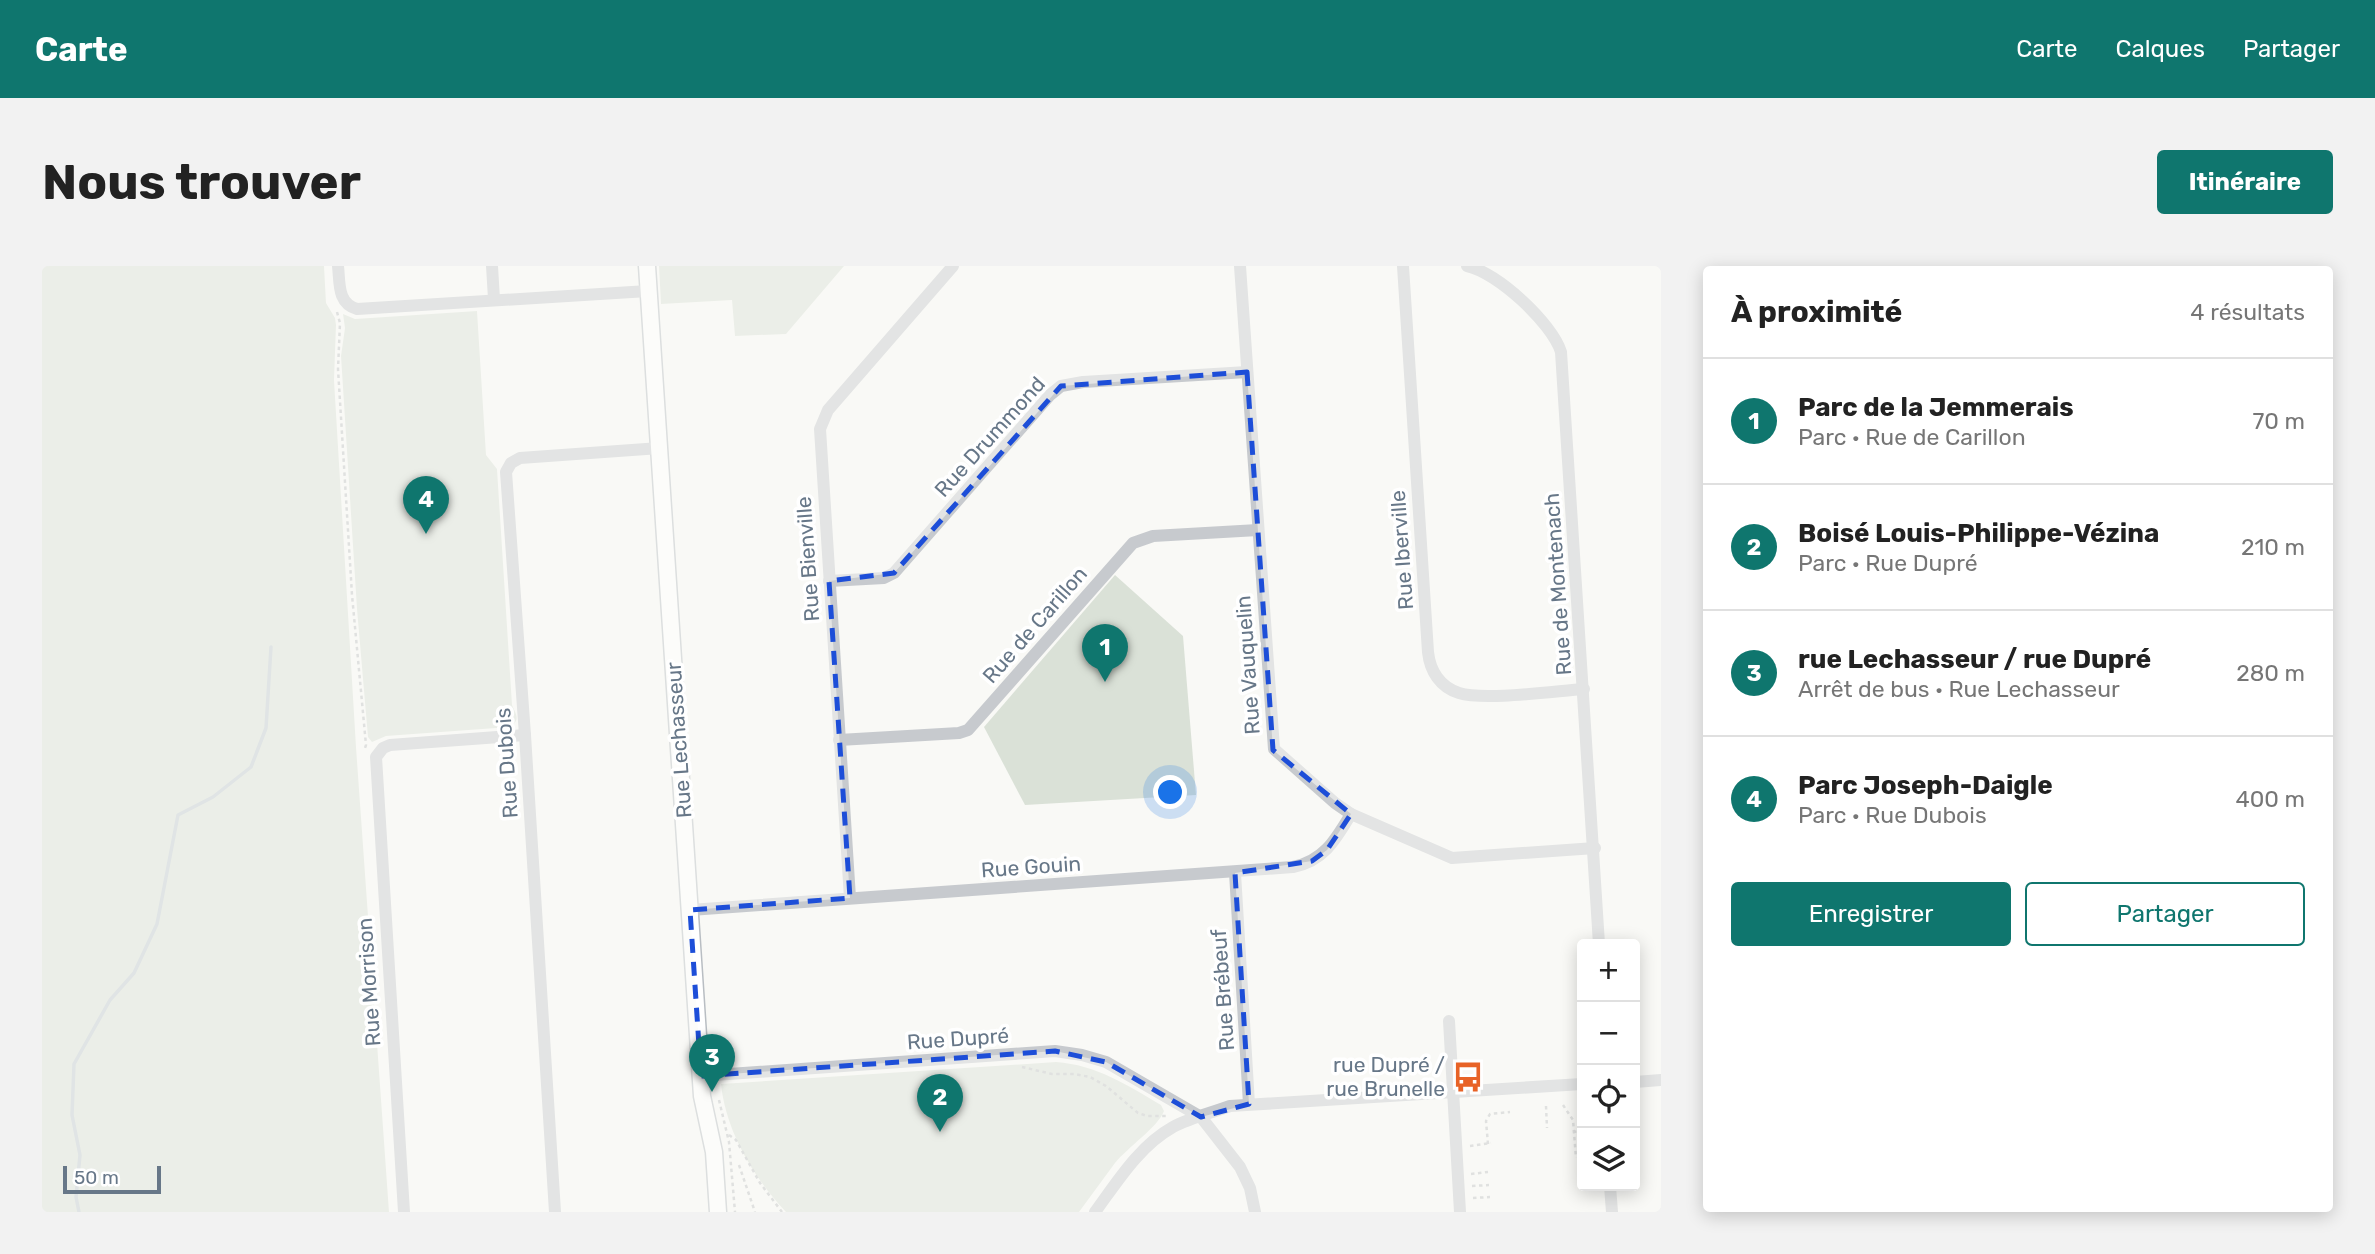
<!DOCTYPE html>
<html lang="fr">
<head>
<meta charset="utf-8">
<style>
	:root { --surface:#fff; --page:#f2f2f2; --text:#222; --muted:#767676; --line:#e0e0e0; --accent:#0f766e }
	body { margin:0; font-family:Rubik,sans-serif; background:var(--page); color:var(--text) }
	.controls { position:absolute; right:21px; bottom:21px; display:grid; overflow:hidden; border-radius:7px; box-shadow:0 4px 18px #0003 }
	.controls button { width:63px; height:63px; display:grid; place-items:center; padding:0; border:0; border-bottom:2px solid var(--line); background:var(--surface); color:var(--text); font:35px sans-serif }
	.scale { position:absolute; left:21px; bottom:18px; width:98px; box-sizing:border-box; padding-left:7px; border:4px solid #677788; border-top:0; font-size:19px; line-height:24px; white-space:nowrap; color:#677788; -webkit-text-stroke:5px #fff; paint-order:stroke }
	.you { position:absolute; left:1129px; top:527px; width:24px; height:24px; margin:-18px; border:5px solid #fff; border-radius:50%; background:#1a73e8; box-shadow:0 0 0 10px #1a73e833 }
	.badge { display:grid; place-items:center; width:46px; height:46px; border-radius:50%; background:var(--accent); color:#fff; font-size:23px; font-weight:700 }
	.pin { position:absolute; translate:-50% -58px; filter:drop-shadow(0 2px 4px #0008) }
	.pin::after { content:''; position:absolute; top:37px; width:24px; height:21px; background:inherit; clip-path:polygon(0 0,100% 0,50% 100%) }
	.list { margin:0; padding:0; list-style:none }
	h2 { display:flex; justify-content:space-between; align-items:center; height:91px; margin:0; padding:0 28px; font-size:30px }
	h2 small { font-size:23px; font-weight:400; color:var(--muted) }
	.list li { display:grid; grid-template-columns:46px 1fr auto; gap:21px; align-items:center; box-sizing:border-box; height:126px; padding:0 28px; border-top:2px solid var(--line) }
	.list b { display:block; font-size:26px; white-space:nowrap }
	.list p { margin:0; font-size:23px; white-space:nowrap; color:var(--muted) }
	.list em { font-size:23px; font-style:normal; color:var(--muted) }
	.actions { display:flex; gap:14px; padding:21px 28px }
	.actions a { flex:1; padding:16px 0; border:2px solid var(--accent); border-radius:7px; text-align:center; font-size:24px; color:var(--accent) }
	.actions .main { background:var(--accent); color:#fff }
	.icon { flex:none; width:38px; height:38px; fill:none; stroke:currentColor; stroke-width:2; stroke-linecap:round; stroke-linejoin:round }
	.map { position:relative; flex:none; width:1619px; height:946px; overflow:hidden; border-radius:7px }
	header { display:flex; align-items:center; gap:42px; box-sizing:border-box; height:98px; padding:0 35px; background:var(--accent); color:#fff }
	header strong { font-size:33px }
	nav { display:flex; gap:38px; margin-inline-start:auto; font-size:24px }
	.intro { display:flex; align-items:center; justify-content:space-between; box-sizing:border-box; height:168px; padding:0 42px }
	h1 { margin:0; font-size:49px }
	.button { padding:18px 32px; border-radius:7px; background:var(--accent); color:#fff; font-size:24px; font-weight:700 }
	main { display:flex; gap:42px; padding:0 42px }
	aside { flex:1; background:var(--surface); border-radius:7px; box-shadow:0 4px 18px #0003 }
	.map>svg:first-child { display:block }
	.green { fill:#dae1d7 }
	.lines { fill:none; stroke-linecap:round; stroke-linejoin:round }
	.stream { stroke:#c1cad0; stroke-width:3.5 }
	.secondary-casing { stroke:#b9bec3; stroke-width:19 }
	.path { stroke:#c0c3c5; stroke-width:2.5; stroke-dasharray:3.5 3.5; stroke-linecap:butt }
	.street { stroke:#c7cace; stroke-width:12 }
	.secondary { stroke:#fff; stroke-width:16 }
	.marked { fill:none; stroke:#1d4ed8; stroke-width:5; stroke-dasharray:14 9; stroke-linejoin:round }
	.labels { text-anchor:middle; stroke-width:7; stroke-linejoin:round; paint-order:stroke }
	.street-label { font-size:21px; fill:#677788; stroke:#fff }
	.poi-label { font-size:21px; fill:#677788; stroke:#fff; text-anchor:end }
</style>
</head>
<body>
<header>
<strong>Carte</strong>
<nav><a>Carte</a><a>Calques</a><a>Partager</a></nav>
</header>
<div class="intro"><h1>Nous trouver</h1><a class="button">Itinéraire</a></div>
<main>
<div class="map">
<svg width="1619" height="946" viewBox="0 0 1619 946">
	<rect width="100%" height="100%" fill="#f9f9f6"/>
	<g class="green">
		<path d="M0,0H282L284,37L293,52L294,59L292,114L314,481L347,946H0Z"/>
		<path d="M617,0H802L744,68L693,70L690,34L619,38Z"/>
		<path d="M435,45L444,189L455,203L470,439C474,449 479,453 468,461L344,470L330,476L326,471L315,343L299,90L303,62L301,48L313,53Z"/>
		<path d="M1073,309L1141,370L1154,529L983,539L942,461Z"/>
		<path d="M1014,796C1055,799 1085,819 1119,839L1122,845C1116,861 1086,881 1073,897C1061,913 1049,930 1037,946H744C712,912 684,866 679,818Z"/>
	</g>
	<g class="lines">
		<path class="stream" d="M37,946L34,931L38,889L30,849L32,798L68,734L92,707L115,658L136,549L171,531L209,501L224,462L229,381"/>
		<g class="secondary-casing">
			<path id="secondary" d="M605,0L660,830L672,886L676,946"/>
		</g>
		<g class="path">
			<path d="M295,46L298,57L296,103L310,329L324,479L322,485"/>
			<path d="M980,801L1010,808H1032L1048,811L1064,820L1096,847L1105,850H1124"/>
			<path d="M677,834L687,876L693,946"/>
			<path d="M1521,839L1531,854L1534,892"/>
			<path d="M1504,840L1505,862"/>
			<path d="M1531,866L1540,865"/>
			<path d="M687,869L694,874L718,917L740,946"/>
			<path d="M1446,878L1444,855L1448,848L1468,846"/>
			<path d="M1428,880L1449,877"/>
			<path d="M697,899L713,946"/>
			<path d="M1429,908L1446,906"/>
			<path d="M1430,920L1447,919"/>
			<path d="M1431,932L1448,931"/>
		</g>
		<g class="street">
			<path d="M296,0C298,17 295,37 315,43L606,25"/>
			<path d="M450,0L452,33"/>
			<path d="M1198,0L1232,483L1293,537L1309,548L1410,592L1553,582"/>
			<path d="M1361,0L1386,386C1388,405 1398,421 1417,427C1442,435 1513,425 1542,423"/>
			<path d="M1425,0C1455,6 1510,57 1519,86L1557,678"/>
			<path d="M787,315L842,312L852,307L1008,129L1019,120L1041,116L1205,106"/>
			<path d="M797,474L917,467L926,464L1091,277L1111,270L1216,264"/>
			<path d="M1193,607L1207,838"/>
			<path d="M808,632L778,163L786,144L911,0"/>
			<path d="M648,644L1251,601C1282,595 1294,573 1309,548"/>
			<path d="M1407,755L1418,946"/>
			<path d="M659,810L1013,785L1040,789L1064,796L1159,851L1198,901L1208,922L1213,946"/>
			<path d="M1593,816L1619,814"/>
			<path d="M1568,920L1570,946"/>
			<path d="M362,946L334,491L341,482L348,479L483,469"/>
			<path d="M513,946L483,469L464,206L469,197L478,192L618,182"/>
			<path d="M1053,946C1075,916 1097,880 1131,861C1148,852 1169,847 1188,840L1540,818"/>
		</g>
		<use href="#secondary" class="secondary"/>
	</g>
	<path d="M0 0H1619V946H0ZM1205,106L1231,484L1309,548L1285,584L1270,595L1193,607L1207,838L1159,851L1064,796L1013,785L659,810L648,644L808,632L787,315L852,307L1019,120Z" fill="#f9f9f6" fill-opacity=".55" fill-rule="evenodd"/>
	<path class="marked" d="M1205,106L1231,484L1309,548L1285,584L1270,595L1193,607L1207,838L1159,851L1064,796L1013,785L659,810L648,644L808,632L787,315L852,307L1019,120Z"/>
	<defs>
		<g id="bus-bare" transform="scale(2.415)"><path d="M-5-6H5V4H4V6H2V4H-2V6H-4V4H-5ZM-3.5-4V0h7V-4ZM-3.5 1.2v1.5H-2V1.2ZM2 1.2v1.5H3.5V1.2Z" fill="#e86327" stroke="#fff" stroke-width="2.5" paint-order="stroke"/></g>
	</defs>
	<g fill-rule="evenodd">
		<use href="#bus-bare" x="1426" y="811"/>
	</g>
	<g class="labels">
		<g class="street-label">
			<text transform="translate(948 171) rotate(-48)" y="7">Rue Drummond</text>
			<text transform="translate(1360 284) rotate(-94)" y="7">Rue Iberville</text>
			<text transform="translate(766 293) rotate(-94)" y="7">Rue Bienville</text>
			<text transform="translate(1516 318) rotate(-94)" y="7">Rue de Montenach</text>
			<text transform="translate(993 359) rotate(-49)" y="7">Rue de Carillon</text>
			<text transform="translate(1206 399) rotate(-94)" y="7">Rue Vauquelin</text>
			<text transform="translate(637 474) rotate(-94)" y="7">Rue Lechasseur</text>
			<text transform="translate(465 497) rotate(-94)" y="7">Rue Dubois</text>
			<text transform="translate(989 601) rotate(-4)" y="7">Rue Gouin</text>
			<text transform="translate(327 716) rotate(-94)" y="7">Rue Morrison</text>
			<text transform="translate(1181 724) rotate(-94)" y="7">Rue Brébeuf</text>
			<text transform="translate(916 773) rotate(-4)" y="7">Rue Dupré</text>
		</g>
		<g class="poi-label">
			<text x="1403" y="806">rue Dupré /<tspan x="1403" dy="24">rue Brunelle</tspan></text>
		</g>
	</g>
</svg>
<div class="controls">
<button>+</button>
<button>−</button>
<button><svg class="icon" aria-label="locate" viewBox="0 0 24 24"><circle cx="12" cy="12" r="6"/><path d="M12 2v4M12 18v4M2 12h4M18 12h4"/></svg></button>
<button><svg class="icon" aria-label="layers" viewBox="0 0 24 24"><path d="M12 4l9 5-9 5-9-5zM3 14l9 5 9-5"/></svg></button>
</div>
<div class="scale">50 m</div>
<div class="you"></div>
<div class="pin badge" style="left:1063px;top:416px">1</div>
<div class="pin badge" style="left:898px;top:866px">2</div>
<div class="pin badge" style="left:670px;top:826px">3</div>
<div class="pin badge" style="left:384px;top:268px">4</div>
</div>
<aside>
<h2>À proximité<small>4 résultats</small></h2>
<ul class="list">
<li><span class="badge">1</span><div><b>Parc de la Jemmerais</b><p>Parc · Rue de Carillon</p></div><em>70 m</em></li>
<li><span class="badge">2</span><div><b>Boisé Louis-Philippe-Vézina</b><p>Parc · Rue Dupré</p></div><em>210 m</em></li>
<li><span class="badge">3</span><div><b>rue Lechasseur / rue Dupré</b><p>Arrêt de bus · Rue Lechasseur</p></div><em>280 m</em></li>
<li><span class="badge">4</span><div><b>Parc Joseph-Daigle</b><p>Parc · Rue Dubois</p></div><em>400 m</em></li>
</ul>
<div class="actions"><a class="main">Enregistrer</a><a>Partager</a></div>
</aside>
</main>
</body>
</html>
